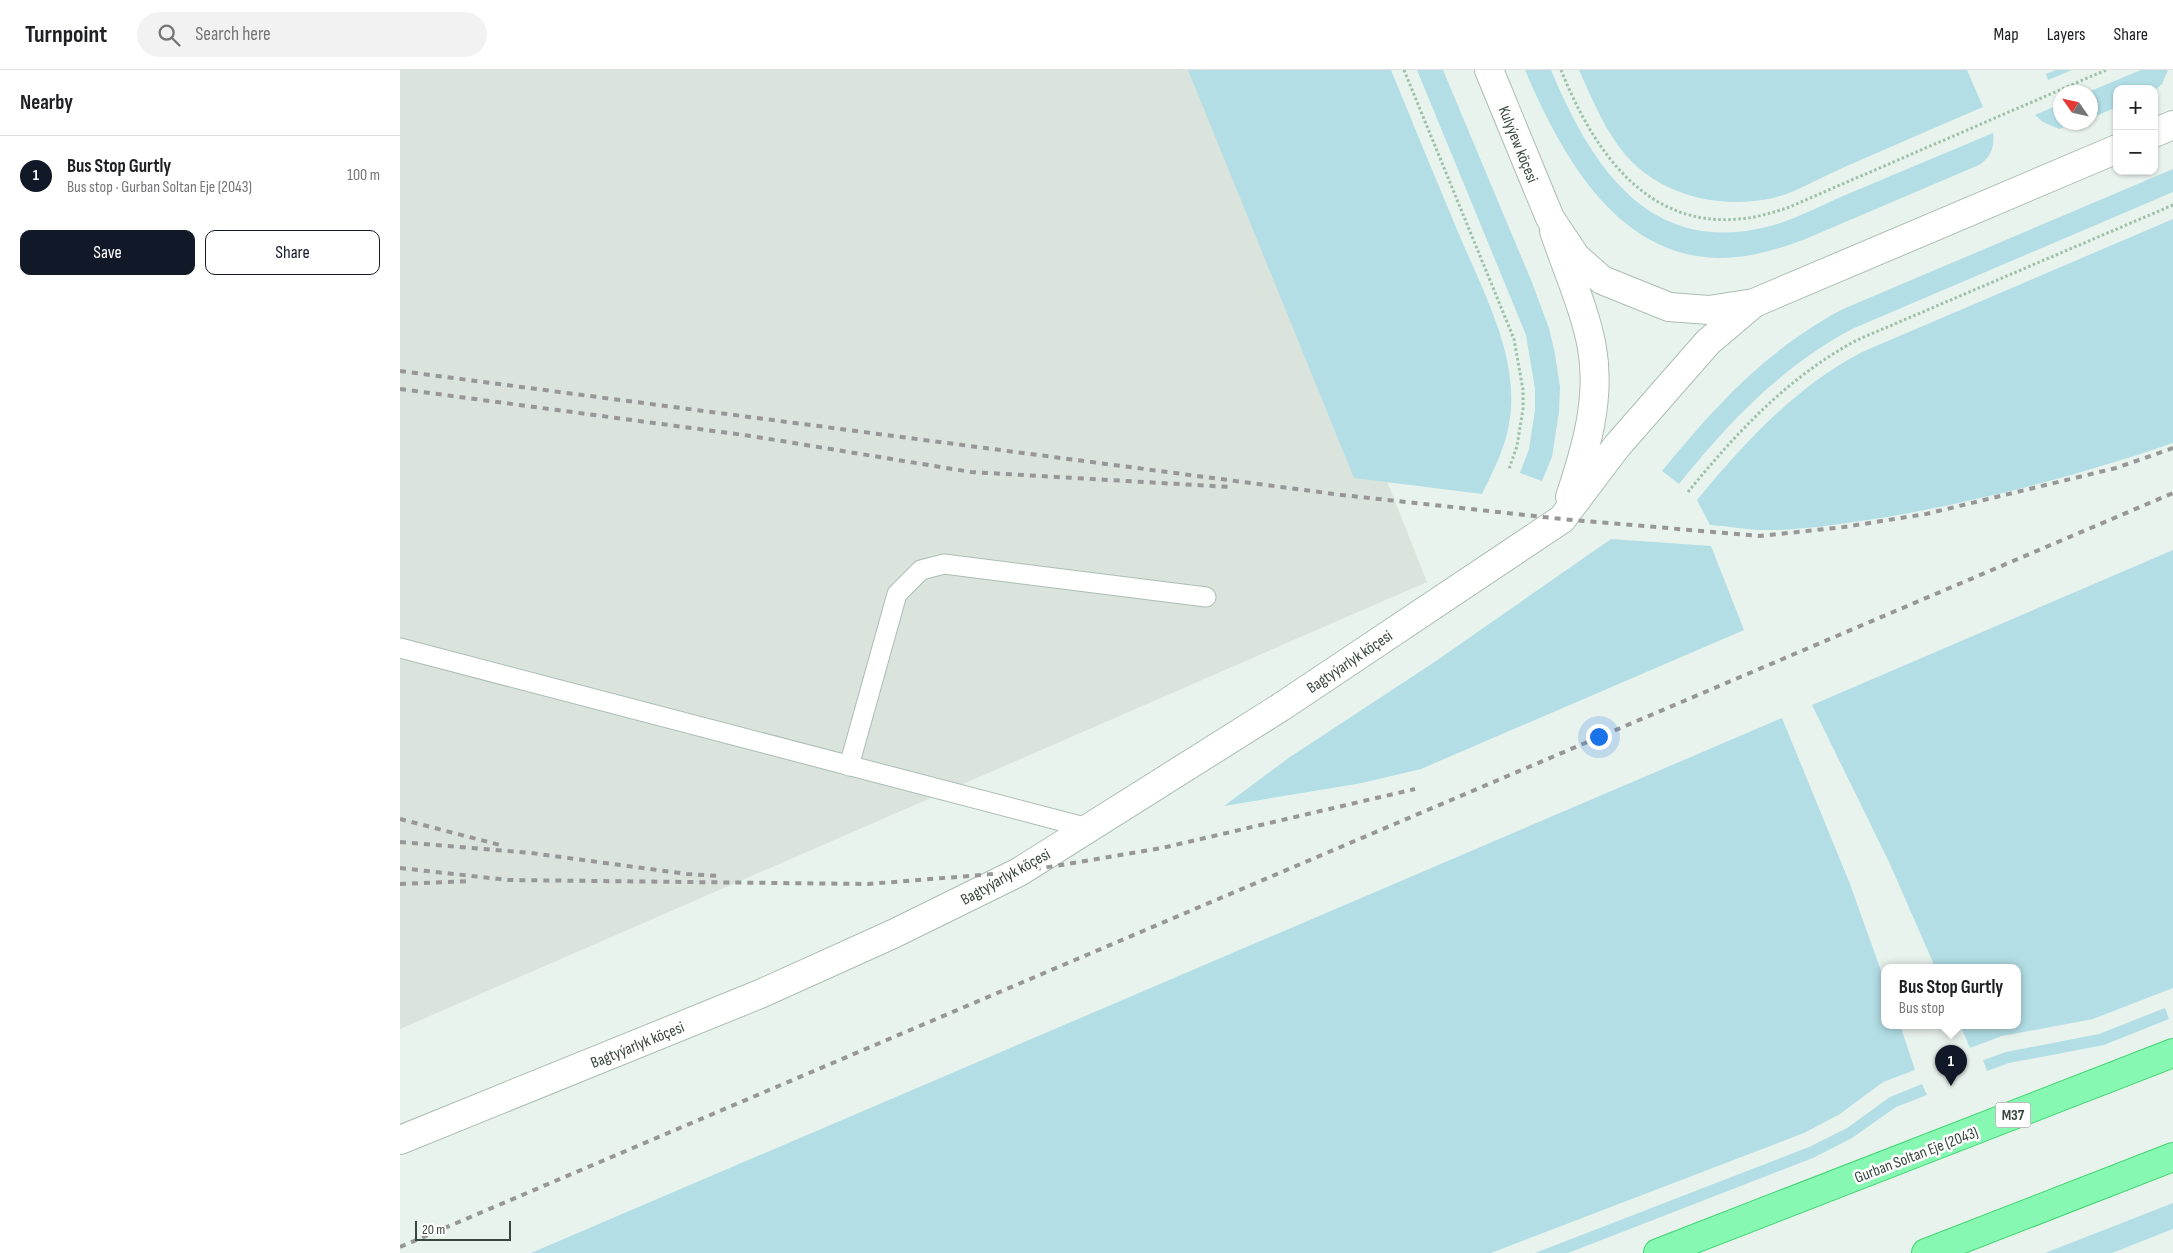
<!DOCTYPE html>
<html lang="en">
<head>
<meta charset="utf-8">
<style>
	:root { --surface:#fff; --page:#f2f2f2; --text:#202124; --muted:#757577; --line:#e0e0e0; --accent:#111827 }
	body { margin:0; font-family:"Sofia Sans Condensed",sans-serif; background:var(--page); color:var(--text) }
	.controls { position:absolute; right:15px; top:15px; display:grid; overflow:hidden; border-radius:10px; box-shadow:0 1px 4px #0004 }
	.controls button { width:45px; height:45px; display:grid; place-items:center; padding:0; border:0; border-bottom:1px solid var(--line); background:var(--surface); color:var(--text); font:25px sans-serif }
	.compass { position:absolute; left:1653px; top:15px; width:45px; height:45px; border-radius:50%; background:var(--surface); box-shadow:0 1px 4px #0004; rotate:304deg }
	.scale { position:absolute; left:15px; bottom:12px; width:96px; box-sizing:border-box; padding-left:5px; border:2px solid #37473c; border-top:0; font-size:14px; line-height:18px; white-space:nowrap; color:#37473c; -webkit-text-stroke:4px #fff; paint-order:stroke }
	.you { position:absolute; left:1198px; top:666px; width:18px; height:18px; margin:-12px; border:4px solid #fff; border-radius:50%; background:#1a73e8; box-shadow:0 0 0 8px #1a73e833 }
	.badge { display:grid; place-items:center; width:32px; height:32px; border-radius:50%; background:var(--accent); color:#fff; font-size:16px; font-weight:700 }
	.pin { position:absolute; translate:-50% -41px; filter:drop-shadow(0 1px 2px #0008) }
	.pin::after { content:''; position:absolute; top:26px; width:18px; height:15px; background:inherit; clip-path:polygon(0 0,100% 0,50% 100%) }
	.popup { position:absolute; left:1481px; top:894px; width:140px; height:65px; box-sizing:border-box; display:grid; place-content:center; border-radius:10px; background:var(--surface); filter:drop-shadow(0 1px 4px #0005); font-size:16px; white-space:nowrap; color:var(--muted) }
	.popup b { font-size:19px; color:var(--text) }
	.popup::after { content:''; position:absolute; left:50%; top:100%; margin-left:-10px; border:10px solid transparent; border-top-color:var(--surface) }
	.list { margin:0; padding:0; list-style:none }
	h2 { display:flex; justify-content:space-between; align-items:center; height:65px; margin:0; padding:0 20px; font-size:21px }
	h2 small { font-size:16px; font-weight:400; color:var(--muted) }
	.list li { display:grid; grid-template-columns:32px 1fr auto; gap:15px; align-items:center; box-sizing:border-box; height:80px; padding:0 20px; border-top:1px solid var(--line) }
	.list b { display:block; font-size:19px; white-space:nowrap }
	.list p { margin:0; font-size:16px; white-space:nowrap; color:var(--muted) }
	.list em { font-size:16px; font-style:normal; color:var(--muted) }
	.actions { display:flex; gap:10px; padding:15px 20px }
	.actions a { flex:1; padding:11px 0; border:1px solid var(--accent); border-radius:10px; text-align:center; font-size:18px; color:var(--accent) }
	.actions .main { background:var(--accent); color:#fff }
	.icon { flex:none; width:28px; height:28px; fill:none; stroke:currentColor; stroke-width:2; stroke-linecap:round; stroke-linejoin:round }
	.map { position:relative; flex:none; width:1773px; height:1183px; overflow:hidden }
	header { display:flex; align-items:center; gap:30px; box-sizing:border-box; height:70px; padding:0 25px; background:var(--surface); border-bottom:1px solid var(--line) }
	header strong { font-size:24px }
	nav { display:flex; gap:28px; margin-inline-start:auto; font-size:18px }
	.search { width:350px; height:45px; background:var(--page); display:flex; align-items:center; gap:12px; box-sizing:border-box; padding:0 18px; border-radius:28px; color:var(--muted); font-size:19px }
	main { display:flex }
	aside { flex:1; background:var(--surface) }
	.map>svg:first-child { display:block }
	.industrial { fill:#dae3dc }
	.green { fill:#b3dee6 }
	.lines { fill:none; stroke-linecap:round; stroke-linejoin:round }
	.service-casing { stroke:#abbeb2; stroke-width:21 }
	.minor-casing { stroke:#abbeb2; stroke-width:30 }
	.tertiary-casing { stroke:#abbeb2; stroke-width:30 }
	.trunk-casing { stroke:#40d671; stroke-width:30 }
	.path { stroke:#9dc0a9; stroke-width:3; stroke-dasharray:2.5 2.5; stroke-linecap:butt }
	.service { stroke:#fff; stroke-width:19 }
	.minor { stroke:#fff; stroke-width:28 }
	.tertiary { stroke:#fff; stroke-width:28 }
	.trunk { stroke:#86f8b2; stroke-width:28 }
	.rail { stroke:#979797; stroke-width:4; stroke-dasharray:6 6; stroke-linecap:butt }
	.labels { text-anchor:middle; stroke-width:5; stroke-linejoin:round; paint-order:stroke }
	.shield { fill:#fff; stroke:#737e76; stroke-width:1 }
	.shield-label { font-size:15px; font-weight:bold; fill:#37473c }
	.street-label { font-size:16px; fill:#37473c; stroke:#fff }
</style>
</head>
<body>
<header>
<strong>Turnpoint</strong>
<div class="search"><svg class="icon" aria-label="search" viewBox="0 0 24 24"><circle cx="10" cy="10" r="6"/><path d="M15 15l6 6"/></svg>Search here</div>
<nav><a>Map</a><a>Layers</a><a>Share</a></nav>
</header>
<main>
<aside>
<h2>Nearby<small></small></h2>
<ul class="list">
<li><span class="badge">1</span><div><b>Bus Stop Gurtly</b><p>Bus stop · Gurban Soltan Eje (2043)</p></div><em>100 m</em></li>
</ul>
<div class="actions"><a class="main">Save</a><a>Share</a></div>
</aside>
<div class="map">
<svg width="1773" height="1183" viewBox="0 0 1773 1183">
	<rect width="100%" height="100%" fill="#e9f3ed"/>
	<path class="industrial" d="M0,0H824L1027,512L0,959Z"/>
	<g class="green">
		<path d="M788,0H991C1014,56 1037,112 1061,169C1083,221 1115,280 1111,338C1109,370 1096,396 1082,424L954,408Z"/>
		<path d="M1017,0H1043L1131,210L1149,258L1155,284L1160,317L1159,342L1152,387L1142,411L1120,403L1129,379L1135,340V319L1126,265Z"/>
		<path d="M1125,0H1151C1191,95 1248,186 1366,157C1392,151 1418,137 1443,126C1493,105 1543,84 1593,63C1595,76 1591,87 1579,95L1403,170C1376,180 1348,188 1318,188C1215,186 1160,82 1125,0Z"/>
		<path d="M1179,0H1567L1583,37C1537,57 1492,76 1447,96C1425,105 1395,123 1373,128C1315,141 1249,123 1215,71C1200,49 1190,24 1179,0Z"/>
		<path d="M1656,0H1672L1648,10L1646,4Z"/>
		<path d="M1741,0H1768L1762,14L1754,21V19H1717V37L1691,48L1690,22H1688Z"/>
		<path d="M1660,34V52L1679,53L1659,59L1643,52L1635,45Z"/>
		<path d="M1773,99V122L1452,259C1381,297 1329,352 1279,414L1262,401C1317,334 1366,280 1443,239Z"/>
		<path d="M1773,149V373C1680,405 1584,430 1487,447C1446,453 1402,461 1359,460C1343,459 1326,456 1310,455L1297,430C1346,371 1394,318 1462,282Z"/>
		<path d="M1211,469L1311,476L1344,560L1021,699L962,713L824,736L890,687L1033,593Z"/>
		<path d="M1773,480V918L1693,949L1602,966L1570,978L1560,955H1617V897H1535L1489,792L1412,635Z"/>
		<path d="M1382,648L1450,814L1485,912V955H1500L1515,1000L1483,1012L1440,1044L1404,1063L1091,1183H131Z"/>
		<path d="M1765,938L1769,949L1704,975L1609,993L1587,1001L1583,990L1606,982L1699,964Z"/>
		<path d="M1522,1014L1527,1025L1496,1037L1452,1068L1413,1088L1168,1183H1135L1409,1077L1447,1058L1490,1027Z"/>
		<path d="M1773,1133V1159L1712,1183H1645Z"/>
	</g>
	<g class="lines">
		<g class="service-casing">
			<g id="service">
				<path d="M0,578L688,758"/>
				<path d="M449,696L497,524L521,500L544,494L806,527"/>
			</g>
		</g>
		<g class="minor-casing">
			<g id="minor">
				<path d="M1154,161C1166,197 1186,242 1192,278C1201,328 1186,379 1170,427"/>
				<path d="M0,1070L360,924L493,864L619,802L881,637L1162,449L1217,376L1308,272L1354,233"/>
			</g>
		</g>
		<g class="tertiary-casing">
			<g id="tertiary">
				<path d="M1089,0L1150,148L1176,187L1202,210L1269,237L1309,240L1354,233L1717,79"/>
				<path d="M1754,63L1773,55"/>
			</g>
		</g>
		<g class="trunk-casing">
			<g id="trunk">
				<path d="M1258,1183L1773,983"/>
				<path d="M1526,1183L1773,1087"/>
			</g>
		</g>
		<g class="path">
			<path d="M1004,0L1114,269L1123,320V339L1117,376L1109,399"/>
			<path d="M1161,0C1192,77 1244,158 1339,149C1355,148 1371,143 1387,138L1706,0"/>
			<path d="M1288,422C1337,362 1388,307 1457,270L1773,135"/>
		</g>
		<use href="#service" class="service"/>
		<use href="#minor" class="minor"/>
		<use href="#tertiary" class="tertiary"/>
		<use href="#trunk" class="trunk"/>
		<g class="rail">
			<path d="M0,301L942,425L1162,449L1360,466L1444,457L1526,444L1716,398L1773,378"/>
			<path d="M0,319L351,366L571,402L830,417"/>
			<path d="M0,749L100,775"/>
			<path d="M0,772L131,783L287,804L319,806"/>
			<path d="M0,798L108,810L468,814L619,802L762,778L1015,719"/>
			<path d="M0,814L70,811"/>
			<path d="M0,1177L1773,423"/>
		</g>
	</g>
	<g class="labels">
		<rect class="shield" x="1595.5" y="1032.5" width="35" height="25" rx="4"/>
		<g class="shield-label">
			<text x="1613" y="1050">M37</text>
		</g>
		<g class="street-label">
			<text transform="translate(1119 74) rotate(68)" y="6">Kulyýew köçesi</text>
			<text transform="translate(949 591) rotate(-34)" y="6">Bagtyýarlyk köçesi</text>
			<text transform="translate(605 806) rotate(-29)" y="6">Bagtyýarlyk köçesi</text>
			<text transform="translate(237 974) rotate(-22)" y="6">Bagtyýarlyk köçesi</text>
			<text transform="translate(1516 1084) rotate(-21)" y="6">Gurban Soltan Eje (2043)</text>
		</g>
	</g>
</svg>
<div class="controls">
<button>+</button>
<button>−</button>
</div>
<svg class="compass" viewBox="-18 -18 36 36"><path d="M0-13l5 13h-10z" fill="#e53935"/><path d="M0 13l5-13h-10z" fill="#757577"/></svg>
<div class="scale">20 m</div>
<div class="you"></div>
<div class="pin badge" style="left:1551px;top:1016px">1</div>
<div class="popup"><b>Bus Stop Gurtly</b>Bus stop</div>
</div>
</main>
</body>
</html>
